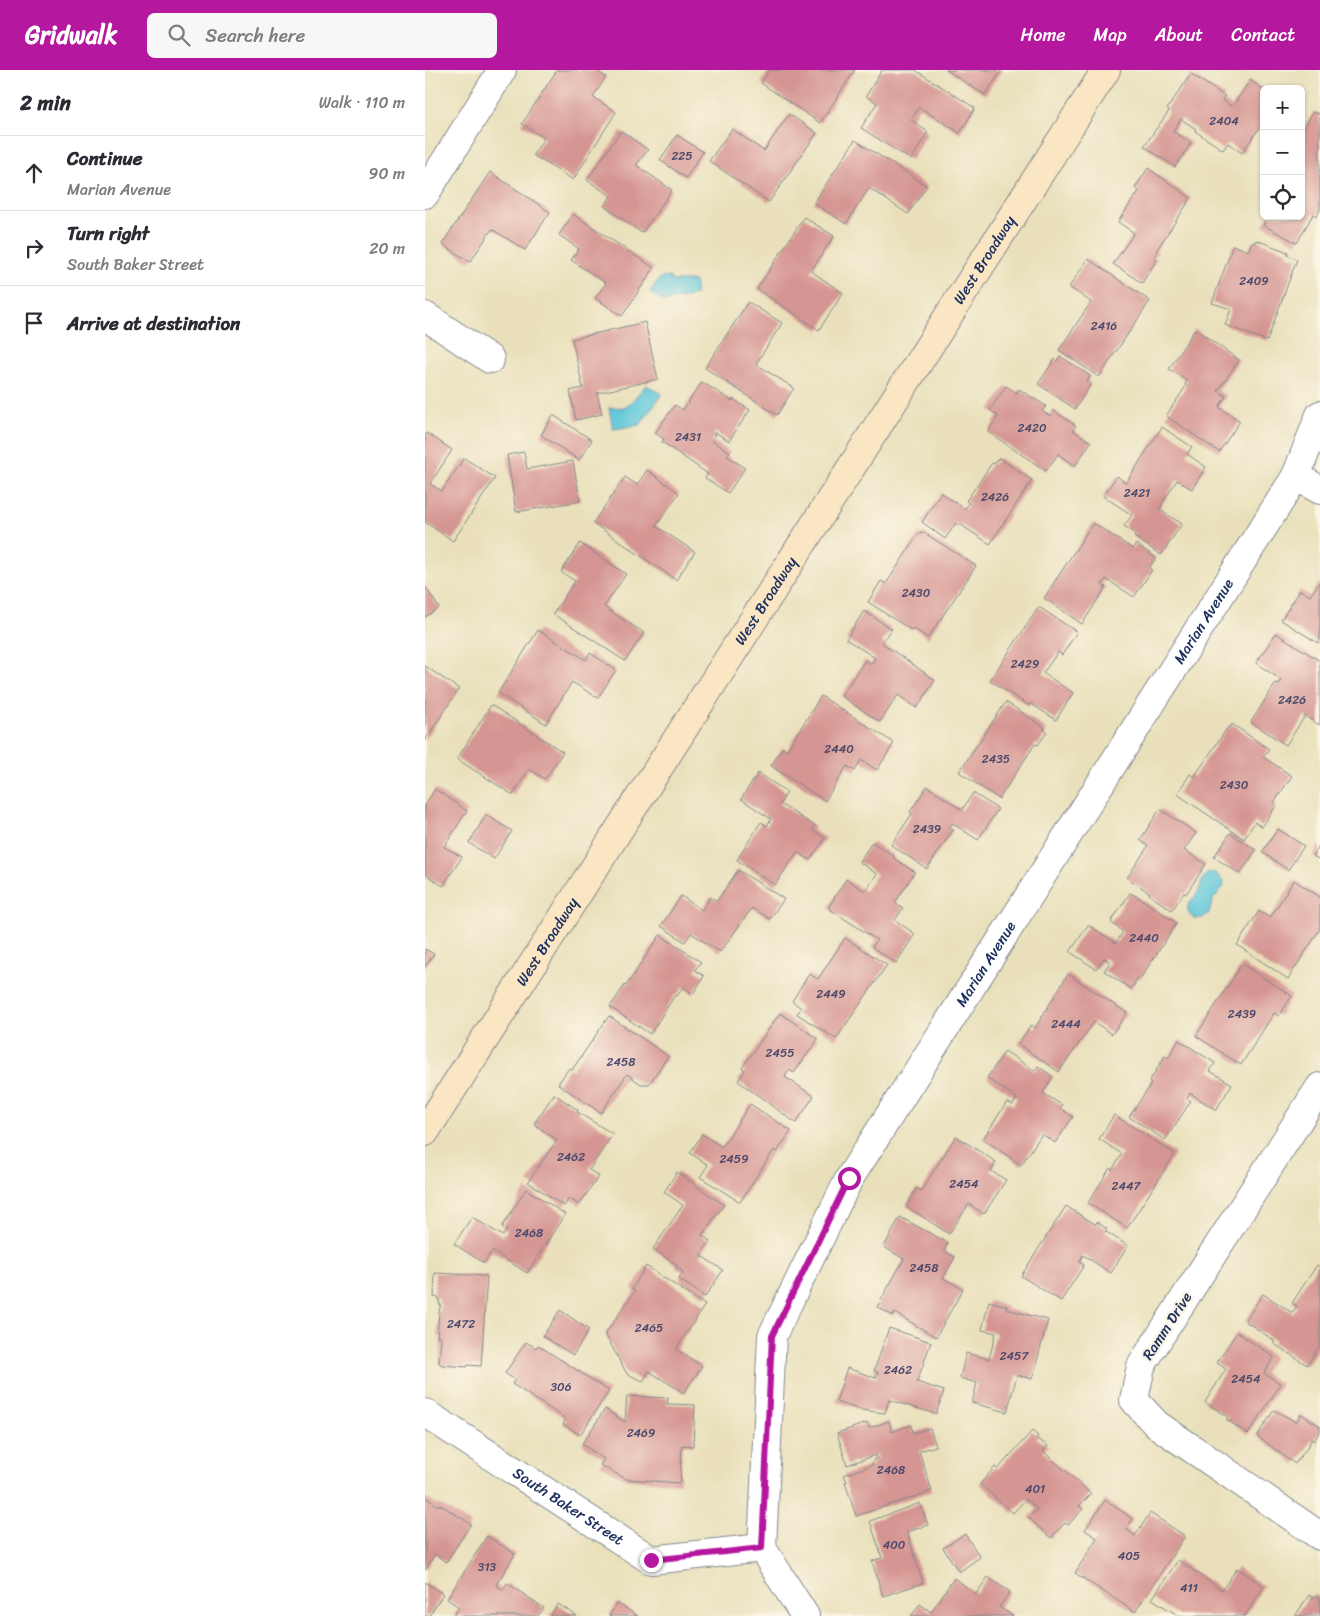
<!DOCTYPE html>
<html lang="en">
<head>
<meta charset="utf-8">
<style>
	:root { --surface:#fff; --page:#f7f7f7; --text:#2b2b33; --muted:#7c7c81; --line:#e1e1e2; --accent:#b5179e }
	body { margin:0; font-family:Sriracha,sans-serif; background:var(--page); color:var(--text) }
	.controls { position:absolute; right:15px; top:15px; display:grid; overflow:hidden; border-radius:8px; box-shadow:0 1px 4px #0004 }
	.controls button { width:45px; height:45px; display:grid; place-items:center; padding:0; border:0; border-bottom:1px solid var(--line); background:var(--surface); color:var(--text); font:25px sans-serif }
	.stop { position:absolute; width:15px; height:15px; margin:-11px; border:4px solid #b5179e; border-radius:50%; background:#fff }
	.stop.end { background:#b5179e; border-color:#fff; box-shadow:0 1px 5px #0008 }
	.list { margin:0; padding:0; list-style:none }
	h2 { display:flex; justify-content:space-between; align-items:center; height:65px; margin:0; padding:0 20px; font-size:21px }
	h2 small { font-size:16px; font-weight:400; color:var(--muted) }
	.list li { display:grid; grid-template-columns:32px 1fr auto; gap:15px; align-items:center; box-sizing:border-box; height:75px; padding:0 20px; border-top:1px solid var(--line) }
	.list b { display:block; font-size:19px; white-space:nowrap }
	.list p { margin:0; font-size:16px; white-space:nowrap; color:var(--muted) }
	.list em { font-size:16px; font-style:normal; color:var(--muted) }
	.icon { flex:none; width:28px; height:28px; fill:none; stroke:currentColor; stroke-width:2; stroke-linecap:round; stroke-linejoin:round }
	.map { position:relative; flex:none; width:895px; height:1546px; overflow:hidden }
	header { display:flex; align-items:center; gap:30px; box-sizing:border-box; height:70px; padding:0 25px; background:var(--accent); color:#fff }
	header strong { font-size:24px }
	nav { display:flex; gap:28px; margin-inline-start:auto; font-size:18px }
	.search { width:350px; height:45px; background:var(--page); display:flex; align-items:center; gap:12px; box-sizing:border-box; padding:0 18px; border-radius:8px; color:var(--muted); font-size:19px }
	main { display:flex }
	aside { flex:1; background:var(--surface) }
	.map>svg:first-child { display:block }
	.water { fill:#5ec8d9; stroke:#3c7c9c }
	.building { fill:#d59592 }
	.lines { fill:none; stroke-linecap:round; stroke-linejoin:round }
	.street-casing { stroke:#82888c; stroke-width:30 }
	.secondary-casing { stroke:#82888c; stroke-width:30 }
	.street { stroke:#fff; stroke-width:28 }
	.secondary { stroke:#fbe6c4; stroke-width:28 }
	.route { stroke:#b5179e; stroke-width:6 }
	.labels { text-anchor:middle; stroke-width:5; stroke-linejoin:round; paint-order:stroke }
	.number-label { font-size:12px; fill:#4a486b }
	.street-label { font-size:15px; fill:#1b2f5e; stroke:#fcf5e5 }
</style>
</head>
<body>
<header>
<strong>Gridwalk</strong>
<div class="search"><svg class="icon" aria-label="search" viewBox="0 0 24 24"><circle cx="10" cy="10" r="6"/><path d="M15 15l6 6"/></svg>Search here</div>
<nav><a>Home</a><a>Map</a><a>About</a><a>Contact</a></nav>
</header>
<main>
<aside>
<h2>2 min<small>Walk · 110 m</small></h2>
<ul class="list">
<li><svg class="icon" aria-label="ahead" viewBox="0 0 24 24"><path d="M12 20V5M6 11l6-6 6 6"/></svg><div><b>Continue</b><p>Marian Avenue</p></div><em>90 m</em></li>
<li><svg class="icon" aria-label="right" viewBox="0 0 24 24"><path d="M7 20v-9h11M14 6l5 5-5 5"/></svg><div><b>Turn right</b><p>South Baker Street</p></div><em>20 m</em></li>
<li><svg class="icon" aria-label="arrive" viewBox="0 0 24 24"><path d="M6 21V4h12l-3 4 3 4H6"/></svg><div><b>Arrive at destination</b></div></li>
</ul>
</aside>
<div class="map">
<svg width="895" height="1546" viewBox="0 0 895 1546">
	<rect width="100%" height="100%" fill="#fcf5e5"/>
	<filter id="ink" filterUnits="userSpaceOnUse"><feTurbulence type="fractalNoise" baseFrequency=".02" numOctaves="2"/><feDisplacementMap in="SourceGraphic" scale="10" xChannelSelector="R" yChannelSelector="G"/><feConvolveMatrix kernelMatrix="1 2 1 2 8 2 1 2 1" color-interpolation-filters="sRGB"/></filter>
	<filter id="wash" filterUnits="userSpaceOnUse"><feTurbulence type="fractalNoise" baseFrequency=".0096" numOctaves="4" result="noise"/><feDisplacementMap in="SourceGraphic" scale="20" xChannelSelector="R" yChannelSelector="G"/><feGaussianBlur stdDeviation="1.12" result="paint"/><feColorMatrix in="noise" values="0 0 0 0 0 0 0 0 0 0 0 0 0 0 0 0 0 1.4 0 .05"/><feComposite in="paint" operator="in"/></filter>
	<g filter="url(#wash)">
		<rect width="100%" height="100%" fill="#e9e0bb"/>
		<g class="water">
			<path d="M245,207L246,211H269L271,225L239,232L225,222L235,208Z"/>
			<path d="M221,315L237,324L215,355L188,359L184,338L202,337Z"/>
			<path d="M788,802C795,806 797,809 799,816L788,829L784,843L778,848H768C755,835 770,830 774,820C778,810 777,804 788,802Z"/>
		</g>
		<g id="blocks">
			<g class="building">
				<path d="M132,0H170L181,7L168,27L191,42L148,110L108,85L119,68L97,54Z"/>
				<path d="M344,0H376L380,3L382,0H430L395,53L336,13Z"/>
				<path d="M457,0H490L550,38L535,63L494,37L486,50L503,62L486,90L436,58L452,33L441,26Z"/>
				<path d="M521,0H577L560,25Z"/>
				<path d="M766,4L800,26L797,30L807,37L825,10L839,20V53L837,54L817,83L803,73L798,80L770,61L771,59L756,49L748,61L766,73L750,97L719,76L744,41L742,39Z"/>
				<path d="M888,42L895,44V140L892,146L888,144L872,173L838,155L843,146H876V63Z"/>
				<path d="M364,44L392,63L344,132L284,91L307,59L339,81Z"/>
				<path d="M196,61L223,80L211,95L247,120L217,163L179,136L186,126L162,110Z"/>
				<path d="M252,65L278,82L261,108L235,90Z"/>
				<path d="M430,70L502,116L483,144L444,118L421,154L389,133Z"/>
				<path d="M723,98L766,128L731,181L733,182L729,187L732,189L717,213L688,194L709,163L693,152L714,121L710,118Z"/>
				<path d="M65,102L125,142L100,180L67,159L45,192L17,174Z"/>
				<path d="M148,144L229,198L197,246L170,228L181,213L146,190L154,179L134,165Z"/>
				<path d="M379,147L409,166L386,201L418,223L394,260L332,219Z"/>
				<path d="M831,170L863,182L862,185L872,189L842,271L800,255L806,239L787,233L808,175L823,181L827,172L830,173Z"/>
				<path d="M663,189L725,231L674,307L634,280L666,232L644,217Z"/>
				<path d="M323,232L357,253L331,294L369,318L352,345L280,298Z"/>
				<path d="M220,252L233,309L172,323L177,344L151,350L145,321L158,318L147,269Z"/>
				<path d="M770,259L814,290L793,321L801,326L794,337L815,351L794,382L741,346L761,316L760,314L762,311L744,299Z"/>
				<path d="M635,286L665,306L662,312L666,314L650,339L613,314L630,289L632,291Z"/>
				<path d="M277,312L307,331L308,329L325,340L304,371L290,362L289,365L290,366L287,371L305,382L302,386L320,398L303,423L280,408L283,404L237,372L239,369L230,363L250,335L258,340Z"/>
				<path d="M581,316L592,323L594,319L621,336L617,341L625,346L628,340L651,356L648,360L666,372L650,396L633,384L621,401L563,362L573,346L565,340Z"/>
				<path d="M128,345L167,370L154,390L116,365Z"/>
				<path d="M737,357L767,377L762,384L781,397L767,419L752,410L734,439L757,454L736,485L709,467L710,463L699,456L707,445L678,426L692,406L701,413Z"/>
				<path d="M2,363L27,380L5,414L17,421L39,388L70,408L28,471L0,452V366Z"/>
				<path d="M99,382L102,399L148,391L155,431L91,442L82,385Z"/>
				<path d="M574,388L607,410L565,474L536,455L535,456L531,453L520,469L497,452L516,423L540,439L544,433L541,431L567,393L569,394Z"/>
				<path d="M222,400L254,423L231,456L270,482L251,510L168,453L200,407L212,415Z"/>
				<path d="M668,453L708,479L711,474L731,488L724,498L727,500L709,527L681,509L677,515L681,517L657,554L619,528Z"/>
				<path d="M498,462L551,496L503,568L488,558L486,560L443,532L456,511L461,514L494,463L497,464Z"/>
				<path d="M155,473L201,504L179,537L219,563L200,591L128,544L150,511L136,502Z"/>
				<path d="M895,511V569L893,573L856,550L875,520L885,526Z"/>
				<path d="M0,516L14,538L0,547Z"/>
				<path d="M614,537L652,562L637,585L633,582L618,603L648,623L631,650L605,633L604,636L565,610Z"/>
				<path d="M439,541L467,559L457,573L510,610L492,638L473,625L455,652L416,626L440,590L446,594L450,588L421,569Z"/>
				<path d="M113,560L161,590L165,583L191,600L173,628L147,612L121,654L73,623Z"/>
				<path d="M851,563L895,591V652L894,655L880,646L861,675L826,652L851,613L854,614L856,610L831,593Z"/>
				<path d="M0,596L34,619L0,670Z"/>
				<path d="M396,626L469,673L452,700L436,690L430,701L422,696L400,731L346,696L357,678L362,680Z"/>
				<path d="M581,632L620,658L619,660L622,662L613,675L610,674L574,729L534,702Z"/>
				<path d="M66,635L138,682L120,709L104,699L88,725L32,689Z"/>
				<path d="M807,654L844,679L838,687L867,706L848,734L851,736L837,757L830,752L819,769L752,724L765,704L769,707L803,657L805,658Z"/>
				<path d="M333,703L362,722L355,734L390,756L387,760L400,768L385,790L372,782L350,815L312,790L336,752L342,756L346,749L316,729Z"/>
				<path d="M502,716L537,740L548,723L573,739L553,770L527,753L524,758L528,760L502,799L466,775L487,744L485,742Z"/>
				<path d="M10,719L42,741L19,777L37,787L18,816L0,804V735Z"/>
				<path d="M735,739L771,763L759,780L781,794L761,824L759,823L747,840L724,825L725,823L702,808L723,776L715,770Z"/>
				<path d="M61,745L87,761L69,789L44,773Z"/>
				<path d="M853,759L879,776L863,800L837,782Z"/>
				<path d="M805,763L831,780L815,804L789,787Z"/>
				<path d="M447,772L469,786L468,788L490,802L470,833L478,838L470,850L490,864L471,893L447,877L452,870L403,838L421,809L440,821L452,804L434,792Z"/>
				<path d="M895,774V790L888,786Z"/>
				<path d="M313,800L359,829L345,849L327,838L295,882L266,863L260,872L236,856L256,826L277,840L285,827L292,831Z"/>
				<path d="M869,810L895,827V859L863,909L812,875L834,841L845,848Z"/>
				<path d="M705,823L713,827L752,853L715,909L713,907L706,919L679,901L685,892L679,888L671,899L645,882L663,855L691,873L698,862L686,852Z"/>
				<path d="M235,865L276,892L270,900L279,906L268,924L258,917L252,926L250,925L225,964L185,937L200,915L201,916Z"/>
				<path d="M420,868L462,895L411,969L372,944L376,938L367,931L384,904L393,909Z"/>
				<path d="M0,879L9,884L0,897Z"/>
				<path d="M817,894L867,926L854,946L849,943L816,995L771,966Z"/>
				<path d="M643,904L702,943L687,964L669,952L634,1002L593,974L606,955L610,958Z"/>
				<path d="M355,943L393,969L369,1003L364,1000L360,1007L389,1026L371,1053L313,1011L320,1000L317,998Z"/>
				<path d="M184,946L243,986L224,1014H216L202,1004L176,1043L133,1014L144,998L147,1000Z"/>
				<path d="M754,970L790,993L785,1001L807,1014L791,1040L765,1023L762,1029L766,1031L740,1070L704,1047L726,1014L724,1012L740,986L743,988Z"/>
				<path d="M580,981L610,1001L613,996L628,1007L618,1023L637,1035L635,1038L648,1047L630,1073L617,1064L596,1095L558,1069L582,1032L588,1035L592,1028L562,1008Z"/>
				<path d="M129,1024L153,1040L152,1042L188,1064L164,1100L174,1106L154,1135L144,1128L139,1136L103,1112L132,1070L109,1054Z"/>
				<path d="M325,1034L366,1061L352,1082L349,1080L315,1132L275,1107L283,1095L265,1083L277,1064L297,1077Z"/>
				<path d="M689,1045L750,1084L702,1158L663,1133L685,1098L687,1100L697,1084L674,1069Z"/>
				<path d="M531,1066L571,1092L566,1101L581,1110L559,1144L544,1134L524,1164L481,1136L492,1118L496,1121Z"/>
				<path d="M252,1102L299,1135L277,1165L285,1171L275,1185L298,1200L280,1227L254,1209L258,1202L251,1197L252,1195L228,1179L258,1135L239,1122Z"/>
				<path d="M101,1119L140,1144L102,1203L67,1181L59,1193L29,1174L47,1147L78,1166L82,1160L77,1157Z"/>
				<path d="M641,1136L670,1154L672,1152L682,1159L680,1161L703,1176L686,1203L658,1185L654,1192L659,1195L636,1231L596,1206Z"/>
				<path d="M475,1147L523,1173L519,1181L530,1187L518,1208L538,1219L511,1267L470,1243L468,1246L452,1237L479,1189L459,1177Z"/>
				<path d="M892,1195L895,1197V1275L882,1295L848,1273L850,1271L820,1251L838,1224L868,1243L872,1236L867,1233Z"/>
				<path d="M221,1196L280,1235L251,1279L277,1296L259,1323L224,1301L218,1311L202,1304L180,1264L210,1221L207,1219Z"/>
				<path d="M10,1203L62,1206L56,1296L43,1295L42,1297L17,1295L14,1293L16,1267H12L14,1241L16,1234H14V1228L9,1227Z"/>
				<path d="M564,1231L582,1236L581,1239L623,1250L607,1309L592,1305L582,1342L547,1333L552,1313L535,1308L541,1283L564,1289L571,1263L557,1260Z"/>
				<path d="M135,1240L164,1260L148,1285L118,1266Z"/>
				<path d="M464,1258L506,1272L492,1312L519,1321L511,1344L464,1330L460,1343L436,1340L411,1332L422,1298L451,1308L453,1302L449,1301Z"/>
				<path d="M812,1262L849,1287L839,1303L856,1314L823,1364L801,1349L803,1347L780,1332L801,1299L792,1293Z"/>
				<path d="M101,1272L111,1278L113,1275L184,1321L155,1365L138,1354L141,1349L87,1314L90,1310L80,1303Z"/>
				<path d="M202,1326L243,1328L242,1334L270,1335L268,1376L257,1375L255,1413L201,1409L175,1395L179,1389L157,1374L180,1339L200,1352Z"/>
				<path d="M849,1340L871,1352L876,1344L895,1356V1361L889,1371L887,1369L882,1378L870,1394L832,1366Z"/>
				<path d="M464,1351L467,1362L486,1355L488,1363L505,1358L511,1376L494,1381L507,1421L431,1446L420,1412H422L419,1405L447,1395L449,1389L452,1388L451,1385L422,1395L412,1363L442,1353L444,1358Z"/>
				<path d="M607,1361L613,1366L611,1368L623,1376L618,1381L666,1424L654,1436L658,1439L643,1455L640,1453L626,1468L604,1448L612,1439L601,1429L588,1443L555,1414L570,1397L573,1399Z"/>
				<path d="M0,1427L13,1436L14,1434L46,1454L21,1492L10,1484L0,1500Z"/>
				<path d="M680,1430L708,1449L701,1459L710,1466L725,1443L760,1466L710,1542L650,1503L672,1468L660,1460Z"/>
				<path d="M495,1433L503,1455L482,1462L498,1513L458,1526L447,1491L457,1488L445,1451Z"/>
				<path d="M540,1464L555,1487L534,1502L518,1478Z"/>
				<path d="M62,1466L90,1484L71,1515L78,1520L82,1513L119,1538L113,1546H28L34,1537L22,1529Z"/>
				<path d="M753,1490L797,1520L812,1498L839,1516L820,1546H754L727,1529Z"/>
				<path d="M563,1507L585,1522L574,1537L588,1546H486L495,1534L506,1542L529,1508L551,1524Z"/>
				<path d="M0,1512L18,1524L4,1546H0Z"/>
				<path d="M884,1525L888,1528L891,1525L895,1528V1546H870Z"/>
				<path d="M192,1533L213,1546H184Z"/>
				<path d="M133,1534L152,1546H125Z"/>
			</g>
		</g>
	</g>
	<g filter="url(#ink)">
		<use href="#blocks" fill-opacity="0" stroke="#82888c" stroke-width="1"/>
		<g class="lines">
			<g class="street-casing">
				<g id="street">
					<path d="M0,124L77,0"/>
					<path d="M0,246L65,289"/>
					<path d="M871,406L895,420"/>
					<path d="M895,1017L716,1296L709,1330L731,1354L895,1466"/>
					<path id="s1" d="M0,1343L226,1490L337,1478L380,1546"/>
					<path id="s2" d="M337,1478L347,1266L424,1109L871,406L895,345"/>
				</g>
			</g>
			<g class="secondary-casing">
				<g id="secondary">
					<path id="s3" d="M0,1062L681,0"/>
				</g>
			</g>
			<use href="#street" class="street"/>
			<use href="#secondary" class="secondary"/>
		</g>
	</g>
	<g class="lines" filter="url(#ink)">
		<path class="route" d="M226,1490L337,1478L347,1266L424,1108"/>
	</g>
	<g class="labels">
		<g class="number-label">
			<text x="799" y="55">2404</text>
			<text x="257" y="90">225</text>
			<text x="829" y="215">2409</text>
			<text x="679" y="260">2416</text>
			<text x="607" y="362">2420</text>
			<text x="263" y="371">2431</text>
			<text x="712" y="427">2421</text>
			<text x="570" y="431">2426</text>
			<text x="491" y="527">2430</text>
			<text x="600" y="598">2429</text>
			<text x="867" y="634">2426</text>
			<text x="414" y="683">2440</text>
			<text x="571" y="693">2435</text>
			<text x="809" y="719">2430</text>
			<text x="502" y="763">2439</text>
			<text x="719" y="872">2440</text>
			<text x="406" y="928">2449</text>
			<text x="817" y="948">2439</text>
			<text x="641" y="958">2444</text>
			<text x="355" y="987">2455</text>
			<text x="196" y="996">2458</text>
			<text x="146" y="1091">2462</text>
			<text x="309" y="1093">2459</text>
			<text x="539" y="1118">2454</text>
			<text x="701" y="1120">2447</text>
			<text x="104" y="1167">2468</text>
			<text x="499" y="1202">2458</text>
			<text x="36" y="1258">2472</text>
			<text x="224" y="1262">2465</text>
			<text x="589" y="1290">2457</text>
			<text x="473" y="1304">2462</text>
			<text x="821" y="1313">2454</text>
			<text x="136" y="1321">306</text>
			<text x="216" y="1367">2469</text>
			<text x="466" y="1404">2468</text>
			<text x="610" y="1423">401</text>
			<text x="469" y="1479">400</text>
			<text x="704" y="1490">405</text>
			<text x="62" y="1501">313</text>
			<text x="764" y="1522">411</text>
		</g>
		<g class="street-label">
			<text dy="5" stroke="none"><textPath href="#s3" startOffset="1036">West Broadway</textPath></text>
			<text dy="5" stroke="none"><textPath href="#s3" startOffset="631">West Broadway</textPath></text>
			<text dy="5" stroke="none"><textPath href="#s2" startOffset="1048">Marian Avenue</textPath></text>
			<text dy="5" stroke="none"><textPath href="#s3" startOffset="226">West Broadway</textPath></text>
			<text dy="5" stroke="none"><textPath href="#s2" startOffset="642">Marian Avenue</textPath></text>
			<text transform="translate(742 1256) rotate(-57)" y="5">Ramm Drive</text>
			<text dy="5" stroke="none"><textPath href="#s1" startOffset="171">South Baker Street</textPath></text>
		</g>
	</g>
</svg>
<div class="controls">
<button>+</button>
<button>−</button>
<button><svg class="icon" aria-label="locate" viewBox="0 0 24 24"><circle cx="12" cy="12" r="6"/><path d="M12 2v4M12 18v4M2 12h4M18 12h4"/></svg></button>
</div>
<div class="stop" style="left:424px;top:1108px"></div>
<div class="stop end" style="left:226px;top:1490px"></div>
</div>
</main>
</body>
</html>
